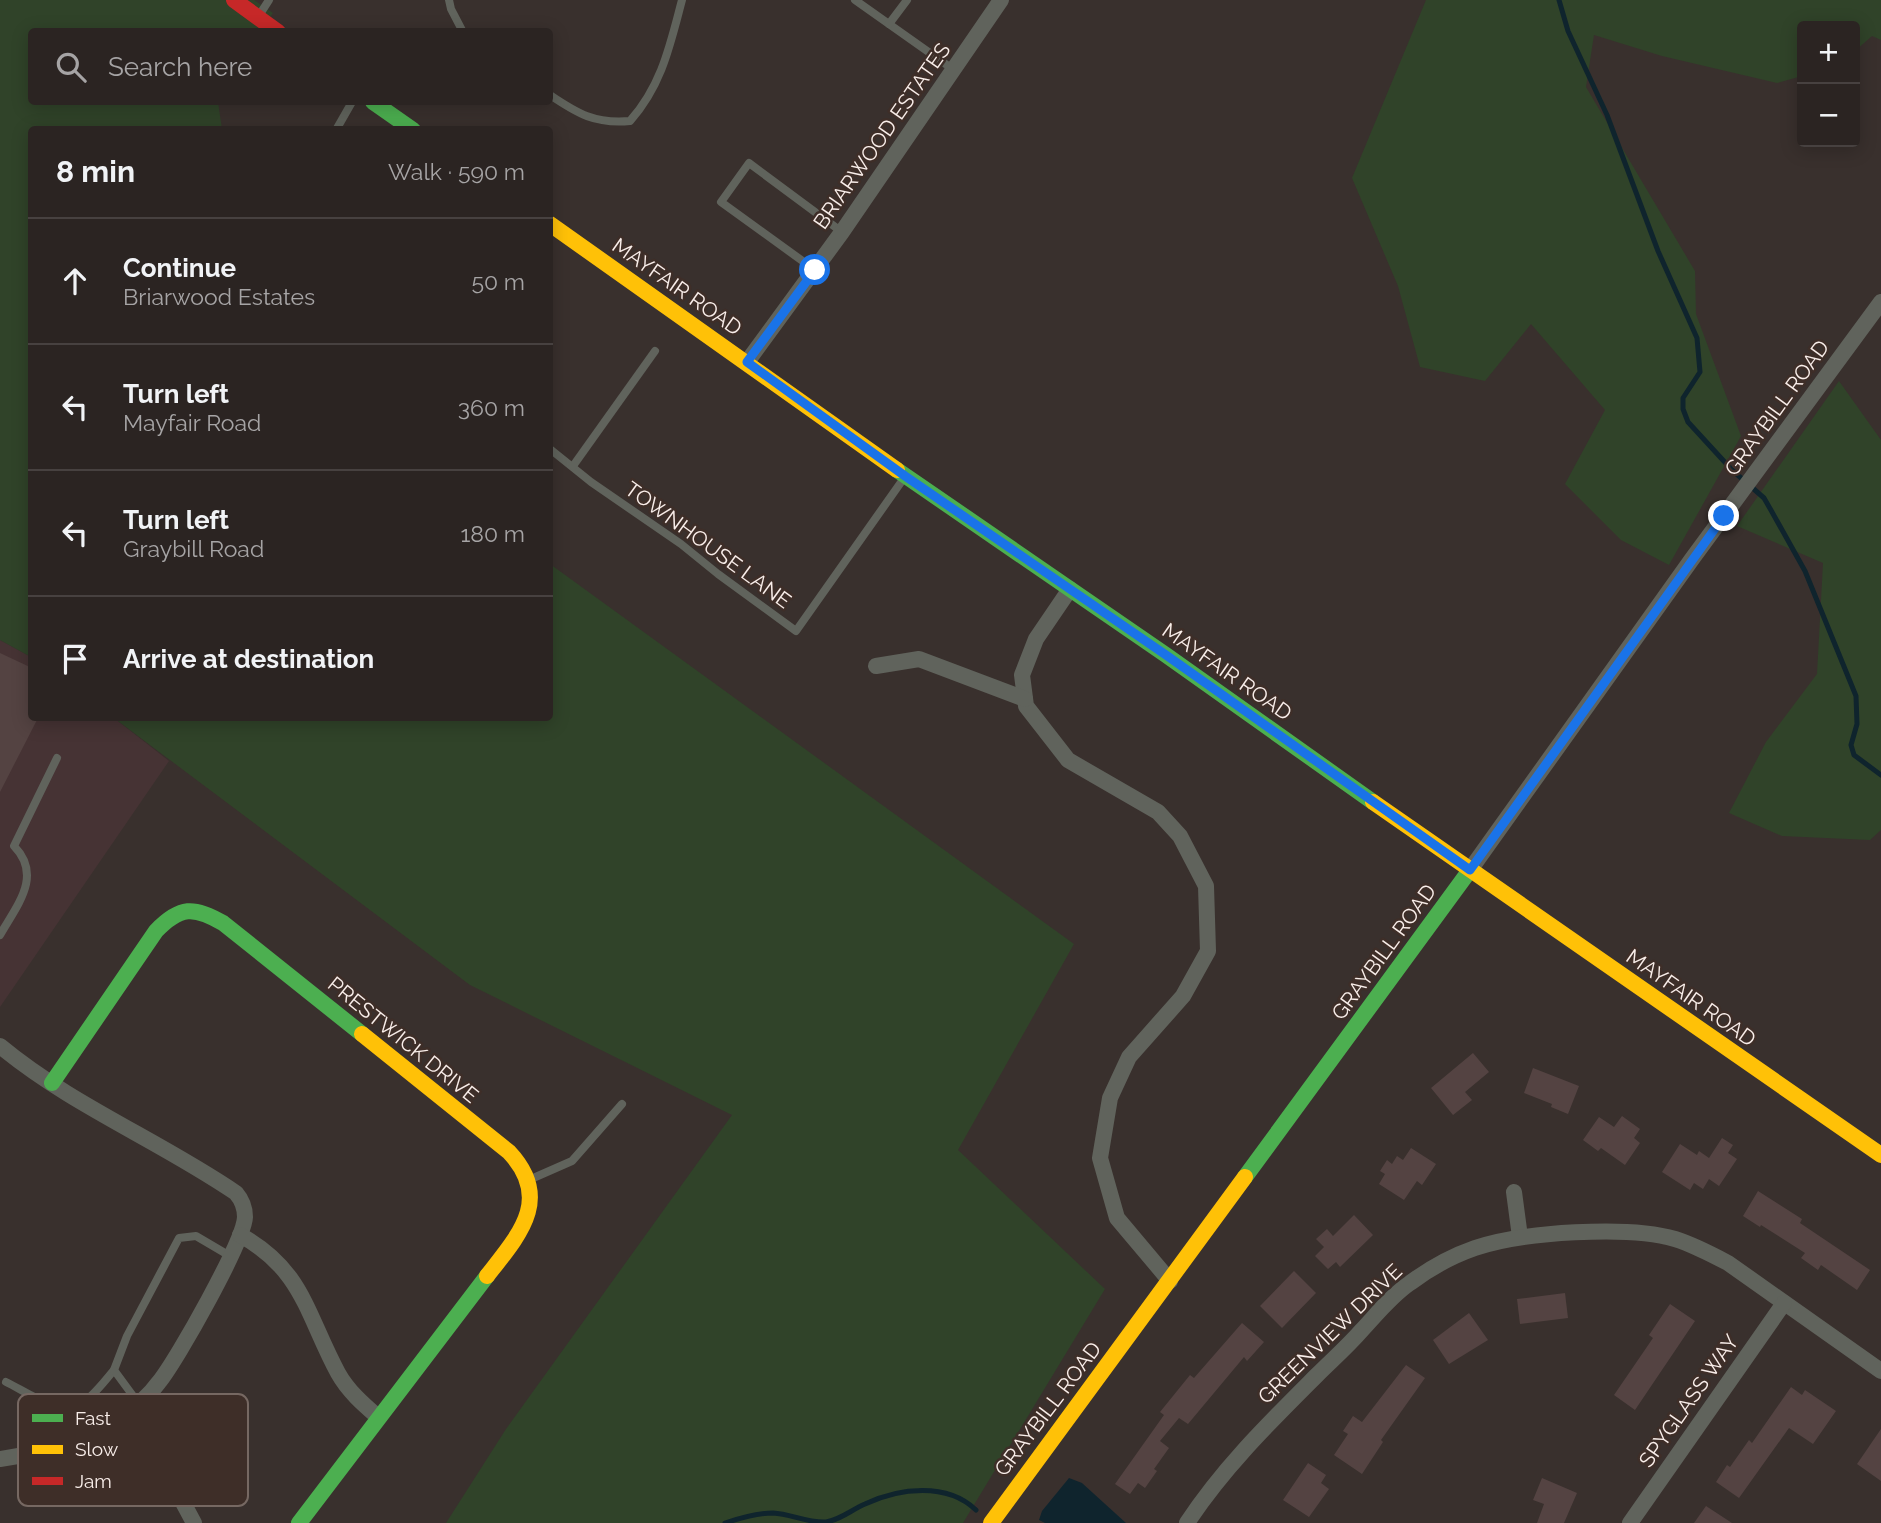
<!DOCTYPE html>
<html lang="en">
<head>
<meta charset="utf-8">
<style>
	:root { --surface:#2b2422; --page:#332c2a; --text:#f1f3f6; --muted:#a6a4a5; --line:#474140 }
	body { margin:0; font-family:Raleway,sans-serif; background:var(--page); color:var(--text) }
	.controls { position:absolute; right:21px; top:21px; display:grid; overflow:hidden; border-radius:7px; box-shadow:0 4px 18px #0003 }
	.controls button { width:63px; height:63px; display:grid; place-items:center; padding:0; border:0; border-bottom:2px solid var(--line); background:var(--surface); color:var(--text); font:35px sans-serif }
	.stop { position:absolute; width:21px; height:21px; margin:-16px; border:5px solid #1a73e8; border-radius:50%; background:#fff }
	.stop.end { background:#1a73e8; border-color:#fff; box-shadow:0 2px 7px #0008 }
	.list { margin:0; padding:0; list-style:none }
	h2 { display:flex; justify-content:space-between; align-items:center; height:91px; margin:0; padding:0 28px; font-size:30px }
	h2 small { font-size:23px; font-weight:400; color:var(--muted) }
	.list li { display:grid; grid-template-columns:46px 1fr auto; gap:21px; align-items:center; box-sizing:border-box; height:126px; padding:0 28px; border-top:2px solid var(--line) }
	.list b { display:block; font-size:26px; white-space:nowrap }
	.list p { margin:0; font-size:23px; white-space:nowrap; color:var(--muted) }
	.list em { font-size:23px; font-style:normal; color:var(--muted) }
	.icon { flex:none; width:38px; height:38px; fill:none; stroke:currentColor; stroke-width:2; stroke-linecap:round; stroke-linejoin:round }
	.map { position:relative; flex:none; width:1881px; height:1523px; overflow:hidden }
	.search { position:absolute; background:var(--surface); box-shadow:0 4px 18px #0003; left:28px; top:28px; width:525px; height:77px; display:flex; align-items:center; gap:18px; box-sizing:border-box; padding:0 24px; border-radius:7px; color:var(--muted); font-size:26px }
	.panel { position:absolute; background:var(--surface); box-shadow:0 4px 18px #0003; left:28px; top:126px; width:525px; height:595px; border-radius:7px }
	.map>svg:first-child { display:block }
	.commercial { fill:#463334 }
	.green { fill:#304329 }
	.water { fill:#0f242d }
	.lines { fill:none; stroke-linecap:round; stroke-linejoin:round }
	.stream { stroke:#0f242d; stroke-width:5 }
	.building { fill:#544342 }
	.lane { stroke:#60635c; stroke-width:8 }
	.street { stroke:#60635c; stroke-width:16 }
	.fast { stroke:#4caf50; stroke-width:16 }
	.slow { stroke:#ffc107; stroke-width:16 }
	.jam { stroke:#c62828; stroke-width:16 }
	.route { stroke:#1a73e8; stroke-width:9 }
	.labels { text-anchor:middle; stroke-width:5; stroke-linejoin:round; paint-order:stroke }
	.street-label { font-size:21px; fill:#f9eeea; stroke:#3e2e28 }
	.key { fill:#3e2e28; stroke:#766862; stroke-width:2 }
	.key-label { font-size:19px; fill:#f9eeea }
</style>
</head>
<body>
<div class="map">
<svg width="1881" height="1523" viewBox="0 0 1881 1523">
	<rect width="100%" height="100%" fill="#39302d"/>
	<path class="commercial" d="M0,640L31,657L32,718H114L169,761L0,1007Z"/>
	<g class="green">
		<path d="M0,0H254L273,13L260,31L32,32V102H218L222,129L32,130L31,657L0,640Z"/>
		<path d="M1426,0H1881V40L1872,36L1855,51V26H1802V76L1777,83L1662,56L1594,35L1586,87L1695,271L1696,314L1741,436L1669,565L1621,540L1565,484L1605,410L1531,324L1485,381L1420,367L1398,286L1352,178Z"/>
		<path d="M1839,381L1881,440V830L1870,840L1782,836L1729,813L1766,742L1817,674L1823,563L1737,526Z"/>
		<path d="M550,564L1074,944L958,1150L1105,1289L963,1523H446L506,1429L732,1115L470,985L114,718H550Z"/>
	</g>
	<path class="water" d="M1069,1478L1082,1483L1126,1523H1045L1039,1520L1042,1511Z"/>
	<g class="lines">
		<g class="stream">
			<path d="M1559,0L1568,31L1607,115L1658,251L1697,338L1700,372L1683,398V409L1688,422L1732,470L1764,498L1772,512L1805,571L1856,696L1857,724L1851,745L1854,755L1881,775"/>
			<path d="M725,1523C740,1518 758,1513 773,1513C791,1514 807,1523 826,1522C840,1520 851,1510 865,1504C899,1488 947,1482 976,1510"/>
		</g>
	</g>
	<g class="building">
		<path d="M0,653L32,668V718H38L0,792Z"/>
		<path d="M1473,1053L1489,1072L1465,1092L1472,1100L1453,1115L1431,1088Z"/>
		<path d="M1533,1068L1579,1086L1568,1114L1551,1107L1552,1104L1524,1093Z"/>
		<path d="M1622,1116L1640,1129L1634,1138L1640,1143L1625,1165L1601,1148L1598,1151L1583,1140L1599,1117L1614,1127Z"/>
		<path d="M1722,1138L1733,1145L1728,1153L1737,1159L1719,1186L1709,1179L1703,1189L1694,1183L1690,1190L1662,1172L1680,1144L1697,1155L1699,1151L1709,1158Z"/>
		<path d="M1411,1148L1436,1164L1422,1185L1417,1181L1404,1200L1379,1184L1385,1174L1380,1171L1387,1160L1392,1164L1397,1156L1403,1160Z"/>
		<path d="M1758,1191L1802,1219L1800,1223L1870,1270L1857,1290L1821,1265L1818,1270L1801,1258L1805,1253L1761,1225L1760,1227L1743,1216Z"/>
		<path d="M1354,1215L1373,1235L1340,1267L1336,1262L1328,1269L1315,1256L1324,1247L1316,1239L1327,1229L1333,1236Z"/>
		<path d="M1294,1271L1316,1293L1282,1328L1260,1306Z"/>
		<path d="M1565,1293L1568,1318L1520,1324L1517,1299Z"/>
		<path d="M1670,1304L1695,1321L1635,1410L1614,1395L1653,1338L1649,1335Z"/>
		<path d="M1469,1313L1488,1340L1449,1364L1433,1340Z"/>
		<path d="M1242,1323L1264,1342L1247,1361L1244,1357L1188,1424L1179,1418L1160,1441L1169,1448L1154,1469L1157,1471L1145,1488L1138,1483L1130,1494L1115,1484L1164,1415L1160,1412L1190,1375L1194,1378Z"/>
		<path d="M1406,1365L1425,1378L1381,1440L1383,1442L1362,1474L1334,1455L1348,1434L1343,1431L1353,1416L1362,1422Z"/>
		<path d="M1791,1387L1802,1395L1805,1390L1836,1411L1813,1444L1789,1428L1739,1498L1716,1482L1727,1465L1730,1467L1749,1440L1752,1443Z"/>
		<path d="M1881,1429V1481L1857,1464Z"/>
		<path d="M1308,1463L1326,1475L1321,1483L1329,1489L1309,1517L1283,1500Z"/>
		<path d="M1542,1478L1577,1493L1564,1523H1537L1544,1504L1533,1500Z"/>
		<path d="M1706,1506L1732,1523H1694Z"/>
	</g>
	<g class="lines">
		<g class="lane">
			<path d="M449,0L451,9L463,32"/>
			<path d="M855,0L954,70"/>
			<path d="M260,14L269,0"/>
			<path d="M889,24L907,0"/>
			<path d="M550,95C578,114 595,124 630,121C662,85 670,45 682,0"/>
			<path d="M336,130L352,102"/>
			<path d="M815,270L721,202L749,163L842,232"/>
			<path d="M550,449L591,482L681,544L718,574L796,631L904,478"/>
			<path d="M573,466L655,351"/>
			<path d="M0,935C17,905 43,876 14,846L57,758"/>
			<path d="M531,1179L572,1161L622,1104"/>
			<path d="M6,1382C27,1392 61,1418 83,1403C95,1394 105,1381 114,1370"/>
			<path d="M139,1404L114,1370L127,1336L179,1238L196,1236L230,1256"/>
		</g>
		<g class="street">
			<path d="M747,362L842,232L1001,0"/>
			<path d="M1070,589L1036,639L1022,675L1026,706L1068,760L1158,812L1180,836L1206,886L1208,951L1183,996L1129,1057L1110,1098L1100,1158L1117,1218L1170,1281"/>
			<path d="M876,666L919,659L1025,699"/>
			<path d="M1470,870L1692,559L1881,302"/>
			<path d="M0,1046C71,1105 160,1141 236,1193C242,1200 245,1207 245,1217C244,1241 177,1360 159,1382C149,1396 135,1408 120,1418C87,1442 40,1453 0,1459"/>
			<path d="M1514,1192L1520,1237"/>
			<path d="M240,1235C303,1269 307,1316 338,1373C348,1391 363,1404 378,1417"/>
			<path d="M148,1427L164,1467L194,1523"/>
			<path d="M1187,1523C1223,1468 1270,1422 1316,1376C1331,1361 1347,1347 1361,1331C1377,1314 1391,1296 1410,1283C1430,1268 1452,1256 1475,1248C1522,1232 1628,1225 1675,1239C1694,1245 1711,1254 1728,1263L1881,1371"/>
			<path d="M1630,1523L1784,1303"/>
		</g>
		<g class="fast">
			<path d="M373,102L413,130"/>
			<path d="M897,470L1166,655L1373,802"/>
			<path d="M52,1083L156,931C180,906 194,906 223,923L362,1034"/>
			<path d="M1245,1177L1470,870"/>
			<path d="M299,1523L487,1276"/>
		</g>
		<g class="slow">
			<path d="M550,224L897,470"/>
			<path d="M1373,802L1881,1155"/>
			<path d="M362,1034L509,1152C553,1199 519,1235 487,1276"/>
			<path d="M991,1523L1245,1177"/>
		</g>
		<path class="jam" d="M234,0L278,32"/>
	</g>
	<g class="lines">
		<path class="route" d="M815,270L747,362L905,476L1166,655L1470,870L1724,516"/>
	</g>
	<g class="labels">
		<g class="street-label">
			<text transform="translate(882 136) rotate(-55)" y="7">BRIARWOOD ESTATES</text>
			<text transform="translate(677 287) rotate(35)" y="7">MAYFAIR ROAD</text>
			<text transform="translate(1777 408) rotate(-54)" y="7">GRAYBILL ROAD</text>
			<text transform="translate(708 545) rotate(36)" y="7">TOWNHOUSE LANE</text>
			<text transform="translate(1227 672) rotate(35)" y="7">MAYFAIR ROAD</text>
			<text transform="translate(1384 952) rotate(-54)" y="7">GRAYBILL ROAD</text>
			<text transform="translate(1691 998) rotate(35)" y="7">MAYFAIR ROAD</text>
			<text transform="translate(403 1040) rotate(39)" y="7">PRESTWICK DRIVE</text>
			<text transform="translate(1330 1334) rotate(-44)" y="7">GREENVIEW DRIVE</text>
			<text transform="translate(1689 1401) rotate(-55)" y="7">SPYGLASS WAY</text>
			<text transform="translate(1048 1409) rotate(-53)" y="7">GRAYBILL ROAD</text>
		</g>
	</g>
	<rect x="18" y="1394" width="230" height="112" rx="10" class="key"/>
	<rect x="32" y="1414" width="31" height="8" fill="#4caf50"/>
	<rect x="32" y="1445" width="31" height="9" fill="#ffc107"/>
	<rect x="32" y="1477" width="31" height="8" fill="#c62828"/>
	<g class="key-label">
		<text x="75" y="1425">Fast</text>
		<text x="75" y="1456">Slow</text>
		<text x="75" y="1488">Jam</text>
	</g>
</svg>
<div class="controls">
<button>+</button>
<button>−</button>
</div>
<div class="stop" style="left:815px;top:270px"></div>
<div class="stop end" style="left:1724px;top:516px"></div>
<div class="search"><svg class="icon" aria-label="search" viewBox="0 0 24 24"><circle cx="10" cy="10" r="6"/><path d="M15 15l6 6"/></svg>Search here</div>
<section class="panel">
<h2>8 min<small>Walk · 590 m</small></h2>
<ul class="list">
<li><svg class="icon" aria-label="ahead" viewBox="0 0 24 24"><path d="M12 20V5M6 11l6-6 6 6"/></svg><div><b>Continue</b><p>Briarwood Estates</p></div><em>50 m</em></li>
<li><svg class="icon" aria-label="left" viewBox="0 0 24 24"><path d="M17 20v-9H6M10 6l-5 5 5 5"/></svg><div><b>Turn left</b><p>Mayfair Road</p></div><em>360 m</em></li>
<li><svg class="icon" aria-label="left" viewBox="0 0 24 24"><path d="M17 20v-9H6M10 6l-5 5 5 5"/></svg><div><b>Turn left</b><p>Graybill Road</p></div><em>180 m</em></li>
<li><svg class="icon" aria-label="arrive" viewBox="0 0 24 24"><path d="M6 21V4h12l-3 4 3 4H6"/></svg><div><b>Arrive at destination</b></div></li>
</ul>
</section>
</div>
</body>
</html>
